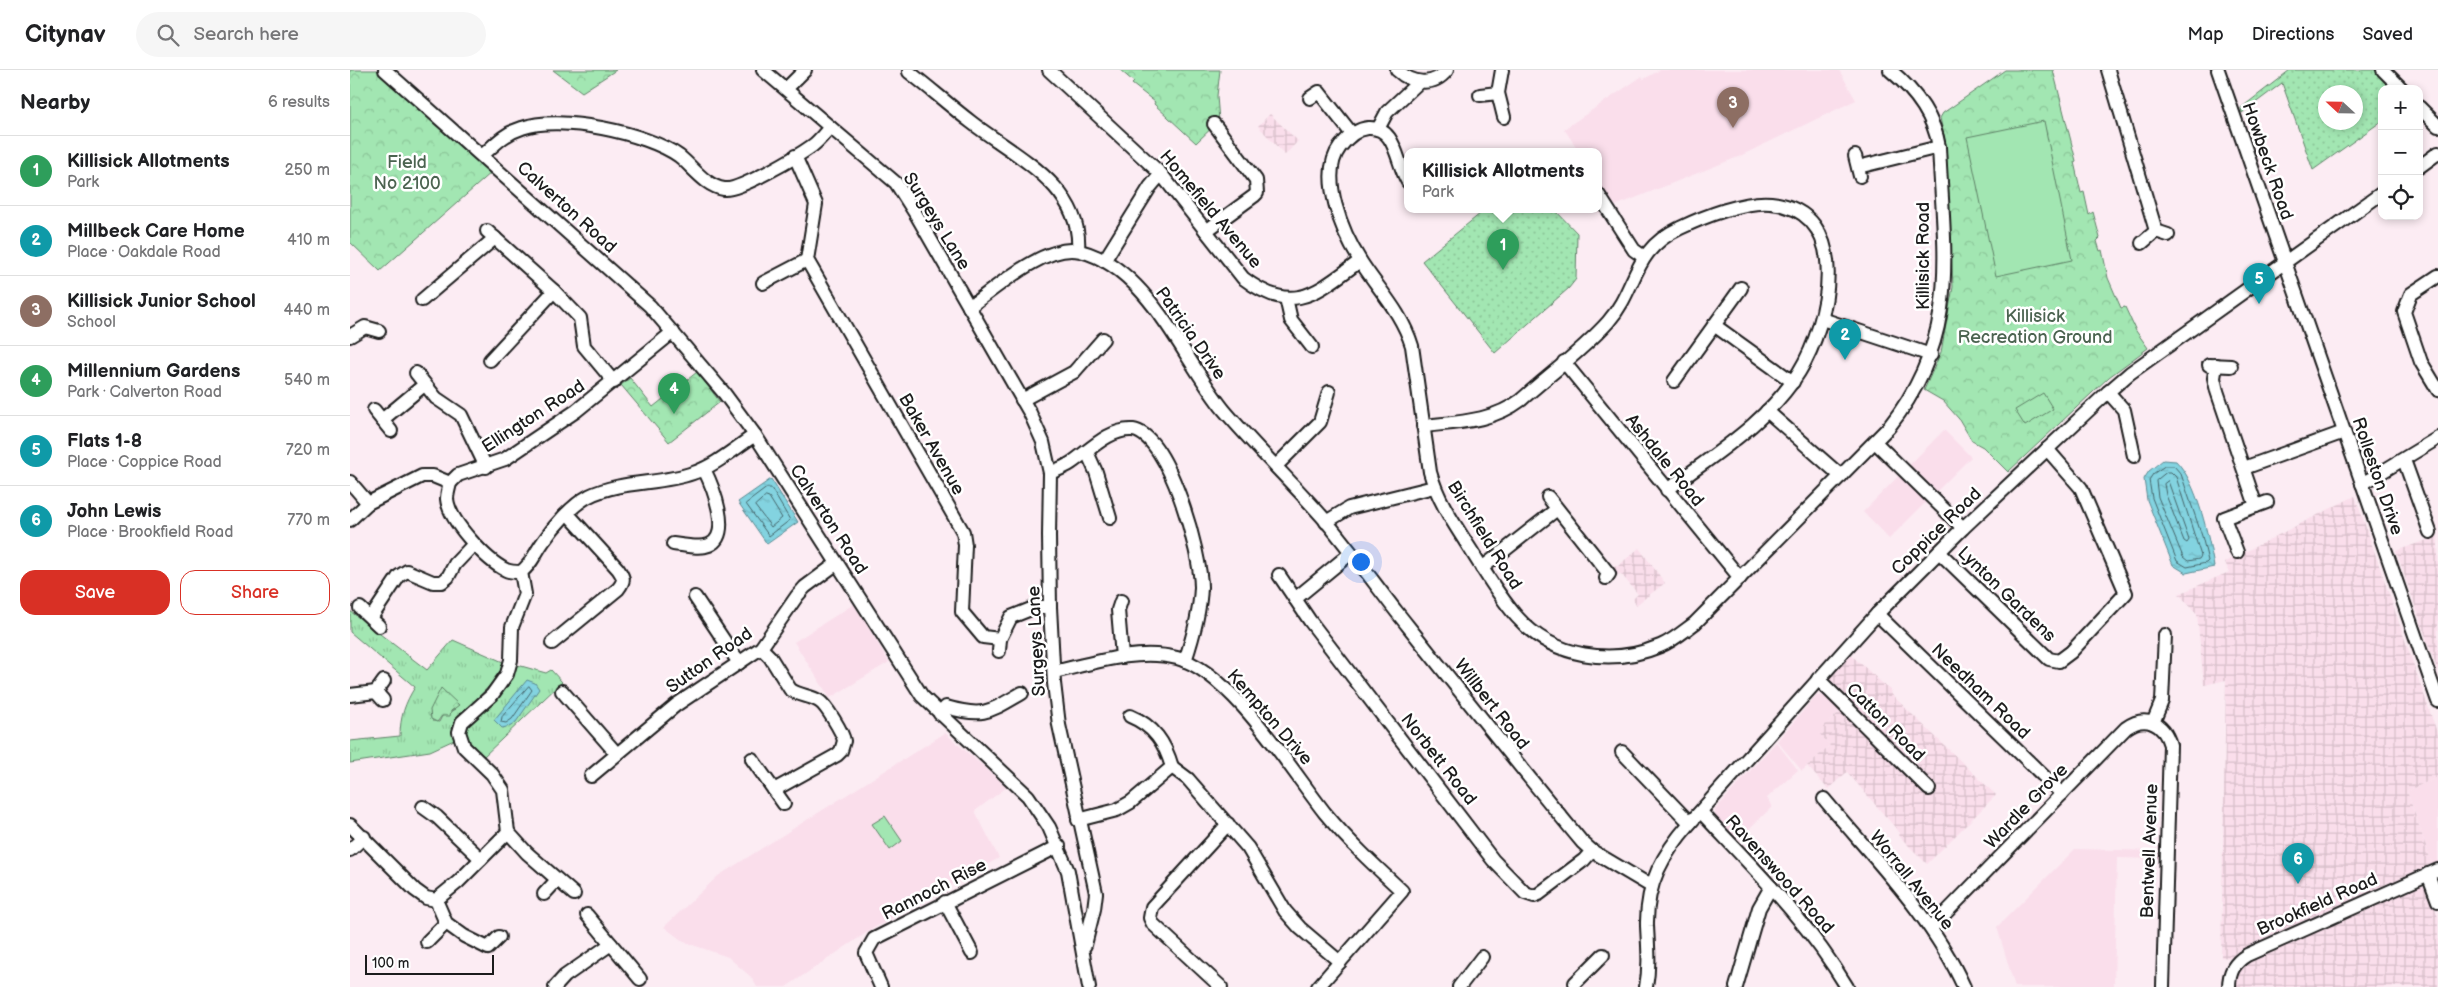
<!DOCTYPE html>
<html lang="en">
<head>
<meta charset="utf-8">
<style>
	:root { --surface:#fff; --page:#f6f6f6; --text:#202124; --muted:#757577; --line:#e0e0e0; --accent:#d93025 }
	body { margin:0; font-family:"Balsamiq Sans",sans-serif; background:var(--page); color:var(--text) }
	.controls { position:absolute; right:15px; top:15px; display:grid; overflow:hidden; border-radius:10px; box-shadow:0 2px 8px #0003 }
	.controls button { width:45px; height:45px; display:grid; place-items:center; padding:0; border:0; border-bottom:1px solid var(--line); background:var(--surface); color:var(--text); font:25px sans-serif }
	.compass { position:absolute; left:1968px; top:15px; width:45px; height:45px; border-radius:50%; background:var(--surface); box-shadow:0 2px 8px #0003; rotate:292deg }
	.scale { position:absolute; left:15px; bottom:12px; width:129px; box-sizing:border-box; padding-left:5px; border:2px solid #1c1c1c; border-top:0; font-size:14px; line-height:18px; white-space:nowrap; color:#1c1c1c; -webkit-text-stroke:4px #fff; paint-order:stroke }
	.you { position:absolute; left:1010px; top:491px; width:18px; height:18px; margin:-12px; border:4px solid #fff; border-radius:50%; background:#1a73e8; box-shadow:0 0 0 8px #1a73e833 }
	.badge { display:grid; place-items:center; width:32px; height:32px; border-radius:50%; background:var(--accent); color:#fff; font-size:16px; font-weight:700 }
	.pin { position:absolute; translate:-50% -41px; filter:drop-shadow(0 1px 2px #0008) }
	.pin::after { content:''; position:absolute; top:26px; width:18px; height:15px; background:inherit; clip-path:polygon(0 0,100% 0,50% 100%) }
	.popup { position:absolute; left:1054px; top:78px; width:198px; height:65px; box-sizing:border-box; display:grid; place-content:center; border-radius:10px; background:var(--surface); filter:drop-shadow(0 1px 4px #0005); font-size:16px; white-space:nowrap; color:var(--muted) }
	.popup b { font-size:19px; color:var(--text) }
	.popup::after { content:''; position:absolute; left:50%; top:100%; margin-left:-10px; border:10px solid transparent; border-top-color:var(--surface) }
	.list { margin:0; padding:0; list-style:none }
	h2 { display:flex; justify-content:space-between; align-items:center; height:65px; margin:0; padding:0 20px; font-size:21px }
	h2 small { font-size:16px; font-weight:400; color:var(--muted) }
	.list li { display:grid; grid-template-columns:32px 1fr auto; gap:15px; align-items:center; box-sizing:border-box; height:70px; padding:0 20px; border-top:1px solid var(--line) }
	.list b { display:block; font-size:19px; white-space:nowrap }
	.list p { margin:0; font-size:16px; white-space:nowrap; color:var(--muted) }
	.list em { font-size:16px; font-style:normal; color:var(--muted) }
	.actions { display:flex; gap:10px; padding:15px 20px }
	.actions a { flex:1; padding:11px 0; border:1px solid var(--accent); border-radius:15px; text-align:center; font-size:18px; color:var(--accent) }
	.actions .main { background:var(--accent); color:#fff }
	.icon { flex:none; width:28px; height:28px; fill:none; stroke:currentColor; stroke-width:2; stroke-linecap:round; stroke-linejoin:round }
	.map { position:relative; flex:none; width:2088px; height:917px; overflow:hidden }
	header { display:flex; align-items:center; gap:30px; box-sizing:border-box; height:70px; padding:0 25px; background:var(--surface); border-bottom:1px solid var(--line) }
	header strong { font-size:24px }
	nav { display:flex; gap:28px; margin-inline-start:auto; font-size:18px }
	.search { width:350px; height:45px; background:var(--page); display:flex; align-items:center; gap:12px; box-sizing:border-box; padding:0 18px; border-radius:28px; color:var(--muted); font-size:19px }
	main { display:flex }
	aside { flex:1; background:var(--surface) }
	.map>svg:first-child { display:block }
	.built { fill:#fadeeb }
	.industrial { fill:url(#industrial-grid) }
	.grass { fill:url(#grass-tufts); stroke:#5f8167; fill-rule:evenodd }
	.forest { fill:url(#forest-crowns); stroke:#5f8167 }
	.garden { fill:url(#garden-dots); stroke:#5f8167; fill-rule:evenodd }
	.pitch { fill:#a2e6b2; stroke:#5f8167 }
	.water { fill:url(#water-ripples); stroke:#5a8a92 }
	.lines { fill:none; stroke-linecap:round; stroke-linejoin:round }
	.shore { stroke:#45656a; stroke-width:1 }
	.minor-casing { stroke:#1c1c1c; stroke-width:16 }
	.minor { stroke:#fff; stroke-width:12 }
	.labels { text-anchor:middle; stroke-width:5; stroke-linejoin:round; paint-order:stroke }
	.street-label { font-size:18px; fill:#1c1c1c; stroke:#fff }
	.park-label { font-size:18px; fill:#4b6350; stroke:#fff }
</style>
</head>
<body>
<header>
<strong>Citynav</strong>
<div class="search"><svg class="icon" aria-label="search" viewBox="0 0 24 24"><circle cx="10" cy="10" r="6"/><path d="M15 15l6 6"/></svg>Search here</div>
<nav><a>Map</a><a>Directions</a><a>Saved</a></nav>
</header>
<main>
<aside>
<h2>Nearby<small>6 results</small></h2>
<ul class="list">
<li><span class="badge" style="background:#2e9e5b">1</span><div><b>Killisick Allotments</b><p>Park</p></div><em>250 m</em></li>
<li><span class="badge" style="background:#0f9aa8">2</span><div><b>Millbeck Care Home</b><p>Place · Oakdale Road</p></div><em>410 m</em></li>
<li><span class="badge" style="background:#8d6e63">3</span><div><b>Killisick Junior School</b><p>School</p></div><em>440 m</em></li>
<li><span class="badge" style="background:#2e9e5b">4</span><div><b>Millennium Gardens</b><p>Park · Calverton Road</p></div><em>540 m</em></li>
<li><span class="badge" style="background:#0f9aa8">5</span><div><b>Flats 1-8</b><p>Place · Coppice Road</p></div><em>720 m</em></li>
<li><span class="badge" style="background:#0f9aa8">6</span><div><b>John Lewis</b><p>Place · Brookfield Road</p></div><em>770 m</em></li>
</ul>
<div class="actions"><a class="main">Save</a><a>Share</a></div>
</aside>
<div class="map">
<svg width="2088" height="917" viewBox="0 0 2088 917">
	<defs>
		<pattern id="industrial-grid" width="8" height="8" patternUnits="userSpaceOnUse" patternTransform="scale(1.25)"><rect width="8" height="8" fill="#fadeeb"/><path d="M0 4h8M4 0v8" fill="none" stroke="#d6bec9"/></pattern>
		<pattern id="grass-tufts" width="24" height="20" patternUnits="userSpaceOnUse" patternTransform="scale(1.25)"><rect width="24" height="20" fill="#a2e6b2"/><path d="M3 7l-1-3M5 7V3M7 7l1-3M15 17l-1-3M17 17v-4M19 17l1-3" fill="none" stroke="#8bc598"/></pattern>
		<pattern id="forest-crowns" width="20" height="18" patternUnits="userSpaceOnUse" patternTransform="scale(1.25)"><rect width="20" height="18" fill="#a2e6b2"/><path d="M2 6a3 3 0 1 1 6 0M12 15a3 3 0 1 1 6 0" fill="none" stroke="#8bc598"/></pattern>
		<pattern id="garden-dots" width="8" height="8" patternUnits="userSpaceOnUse" patternTransform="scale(1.25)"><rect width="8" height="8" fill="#a2e6b2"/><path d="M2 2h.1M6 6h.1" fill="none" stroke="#8bc598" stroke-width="1.8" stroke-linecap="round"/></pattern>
		<pattern id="water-ripples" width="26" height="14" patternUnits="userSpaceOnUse" patternTransform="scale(1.25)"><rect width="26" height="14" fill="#83d3e0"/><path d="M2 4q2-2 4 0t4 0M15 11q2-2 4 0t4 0" fill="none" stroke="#71b5c0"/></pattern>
	</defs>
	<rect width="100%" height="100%" fill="#fcecf3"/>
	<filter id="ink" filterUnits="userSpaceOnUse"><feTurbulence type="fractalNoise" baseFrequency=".02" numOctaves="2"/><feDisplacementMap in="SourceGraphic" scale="10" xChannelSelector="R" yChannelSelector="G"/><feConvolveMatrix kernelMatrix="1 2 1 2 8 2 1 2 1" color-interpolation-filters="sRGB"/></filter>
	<g filter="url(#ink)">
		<g class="built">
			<path d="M1310,0H1489L1506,30L1388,87L1265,136L1248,111V81H1229L1214,59L1291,7L1294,9Z"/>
			<path d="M1594,360L1621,387L1539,469L1513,442Z"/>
			<path d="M504,534L539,592L480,628L444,572Z"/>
			<path d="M1474,625L1490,641L1469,662L1480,675L1452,701L1427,671L1466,626Z"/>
			<path d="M595,663L657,717L625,741L649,788L522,859L436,917H407L401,907L378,887L334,872L314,857L368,806Z"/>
			<path d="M1426,672L1448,700L1417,728L1422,737L1386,771L1365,748V740Z"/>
			<path d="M2088,707V792L2082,794L2057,721Z"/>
			<path d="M1725,779L1809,781V789L1767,788L1764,917H1665L1647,857Z"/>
		</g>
		<g class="industrial">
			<path d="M920,44L948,71L935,85L908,56Z"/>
			<path d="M2005,426L2088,665V707L2057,721L2082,794L1916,867L1889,880L1881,888L1871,887L1876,610L1854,615L1847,544L1829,524L1879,502L1875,492Z"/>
			<path d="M2088,466V602L2046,481Z"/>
			<path d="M1289,478L1315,513L1286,535L1283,529L1288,524L1271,504L1263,505L1262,497L1268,496Z"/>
			<path d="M1500,584L1541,621L1540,623L1646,725L1577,794L1548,765L1550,763L1497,702L1478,719L1457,696L1480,675L1468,662L1499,633L1480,615L1479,608Z"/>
			<path d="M2071,815L2079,820L2088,847V917H1886L1887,905L1891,898L1898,892Z"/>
		</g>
		<g class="grass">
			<path d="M0,541L77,600L103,570L153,592L149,606L105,651L104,670L80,681L0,693V671L50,666C50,647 55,633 65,617L0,562ZM105,639L92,646L89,652L83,651L80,646L81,643Z"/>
			<path d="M164,594L196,603L201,600L212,612L133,687L115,671V659Z"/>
		</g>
		<g class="forest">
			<path d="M0,0H28L142,102L30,201L0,172Z"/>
			<path d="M203,0H266L232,22Z"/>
			<path d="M770,0H870L867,26L869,51L846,73L804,34L805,32L782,14L784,12Z"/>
			<path d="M1655,0H1703L1726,91L1724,92L1731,123L1734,122L1739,145L1743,142L1750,168L1747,171L1750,181L1752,180L1758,208L1771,238L1775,237L1786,261L1798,278L1759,307L1658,402L1633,377L1622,371L1609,349L1593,331L1574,320L1591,282L1603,217L1596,75L1590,48L1593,43Z"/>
			<path d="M347,302L370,332L319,372L271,315L280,308L303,337Z"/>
			<path d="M91,618L109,635L101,641L100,646H92L87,652L81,649L80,640Z"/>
		</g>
		<g class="garden">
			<path d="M1940,0H2027L2045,19H2032V51L1963,100L1932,13L1892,43L1891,38ZM1976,22H2006V52H1976Z"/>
			<path d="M1136,139H1204L1227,163L1226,209L1219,218L1145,283L1072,191Z"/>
		</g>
		<g class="pitch">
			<path d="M1694,51L1722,190L1646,206L1617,67Z"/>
			<path d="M1693,323L1703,339L1675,356L1665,340Z"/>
			<path d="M535,746L552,771L540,780L522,754Z"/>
		</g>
		<g class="water">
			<path d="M1813,390L1826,391C1847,412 1859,467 1864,497L1836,503L1823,495L1797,430L1794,409L1799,401Z"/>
			<path d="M421,409L448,452L417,474L388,432Z"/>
			<path d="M177,610L185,613L189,619L166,652L161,656L152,658L144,650Z"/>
		</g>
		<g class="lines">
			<g class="shore">
				<path d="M1815,396H1824L1831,404L1852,466L1858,491L1856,493L1837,497L1827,491L1802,428L1799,410L1803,404Z"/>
				<path d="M1817,402H1821L1826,407L1851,486L1849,489L1838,491L1833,487L1808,427L1806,411Z"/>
				<path d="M1818,411L1839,470L1837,473L1834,471L1816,425L1814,414Z"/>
				<path d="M417,418H421L440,450L419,466L396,434Z"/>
				<path d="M416,426L419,427L432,448L421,457L405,436Z"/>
				<path d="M179,616L182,620L162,649L156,653L151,652L152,647Z"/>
			</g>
			<g class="minor-casing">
				<g id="minor">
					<path d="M35,0L300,236L374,323L405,365L572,626L678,726L699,757L718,801L739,917"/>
					<path d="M413,0L546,113L567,146L680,343L693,372L700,403L699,466L700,537L704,613L709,655L746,823L744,839L735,875"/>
					<path d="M699,0L811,104L893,208C944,247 967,222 1010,191"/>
					<path d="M1047,0C1062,14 1084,17 1097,0"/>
					<path d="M1152,0L1148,23L1154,47"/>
					<path d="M1758,0L1806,161"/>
					<path d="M1868,0L2088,631"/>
					<path d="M2033,0L2052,19"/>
					<path d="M559,2C580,18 600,36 621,52C663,85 733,116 728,180"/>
					<path d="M436,19L455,0"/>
					<path d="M1130,25L1148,23"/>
					<path d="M960,28L969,22L1002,64"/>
					<path d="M2069,37L2088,56"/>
					<path d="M1028,59L1037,42L1069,12"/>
					<path d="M132,86C145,74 155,63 172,58C209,44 297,63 329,86C343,97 355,116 374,119C389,121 448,86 462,76C469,71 474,64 480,57"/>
					<path d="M445,86L466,134L457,190L613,462L615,475L612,542L633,567L650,569"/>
					<path d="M1505,86L1510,106"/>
					<path d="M1508,97L1589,77"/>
					<path d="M2069,97L2088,83"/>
					<path d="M1058,112C1046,94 1047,56 1018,58C1006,59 997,68 990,77C968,106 993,164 1011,192C1029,220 1052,243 1062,276L1080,402C1088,432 1107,458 1124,485C1137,506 1151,529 1167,547C1203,588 1262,596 1310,576C1323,571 1334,561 1345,553L1539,357C1611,266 1594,184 1589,77C1584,45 1564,20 1540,0"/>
					<path d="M1248,124L1284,180L1294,187"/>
					<path d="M137,161L204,221L230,248L234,276L264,312"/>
					<path d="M856,161L904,126L907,123L906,110L864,54"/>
					<path d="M1792,173L1806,161L1818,165"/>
					<path d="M754,191L800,117L811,104"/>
					<path d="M2088,206L2061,224L2054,242L2071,292L2088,320"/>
					<path d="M413,213L457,190"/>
					<path d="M936,228L941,250L962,277"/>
					<path d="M72,230L145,168"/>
					<path d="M619,237C646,218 696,173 730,181C799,198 833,290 874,340C907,379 943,413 976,451C1000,480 1023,511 1046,541C1108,619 1169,696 1232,772L1242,781L1301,816"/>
					<path d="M1472,249L1581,285"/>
					<path d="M1364,255L1443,312"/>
					<path d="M0,266L15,257L29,261"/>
					<path d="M140,290L204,221"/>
					<path d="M1214,292L1390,508"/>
					<path d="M1859,295L1881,296"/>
					<path d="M1866,295L1864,308L1867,321L1906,436"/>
					<path d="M66,303L86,328L111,345L136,397"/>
					<path d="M1324,311L1391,218"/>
					<path d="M1758,322L1774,340L1784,386"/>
					<path d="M672,330L724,302L753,269"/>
					<path d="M24,340L41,361"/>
					<path d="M1417,341L1491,406"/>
					<path d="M32,350L74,315"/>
					<path d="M1073,356C1108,352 1142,352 1171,330C1199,305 1233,280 1258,252C1288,218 1281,181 1330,158C1353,147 1396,130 1421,133C1505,142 1479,254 1449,302C1418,352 1363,385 1317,420"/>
					<path d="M1525,372L1613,458"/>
					<path d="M737,382L746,402L760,448"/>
					<path d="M2054,390L2080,462"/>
					<path d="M926,396L970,352L979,322"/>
					<path d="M1894,398L1994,362"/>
					<path d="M700,403C707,400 715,397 721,393C739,381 759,358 783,360C819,365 851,485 851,517C850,543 843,567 835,591"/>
					<path d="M0,412L18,433"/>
					<path d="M100,413L108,405L155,389L226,341L323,262"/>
					<path d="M100,413C99,418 97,424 97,429C99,451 137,491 156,500C160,502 166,502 171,502"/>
					<path d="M2012,414L2088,368"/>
					<path d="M1198,427L1259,504L1256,508"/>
					<path d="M0,450L18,433L72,406H83L100,413"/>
					<path d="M976,452L999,438L1084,417"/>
					<path d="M323,474C334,475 349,479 359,475C383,465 362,415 354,399"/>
					<path d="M1589,482L1699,589L1709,591L1721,582L1776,523L1731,418L1697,379"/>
					<path d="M1887,482L1874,448L1917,432"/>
					<path d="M1132,498L1207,439"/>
					<path d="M171,502C182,494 185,483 193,472C204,456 222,435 239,426C272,410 309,415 343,403C365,396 385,378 405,365"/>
					<path d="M929,505L960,551L1143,790L1175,823L1184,826L1189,824L1234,790L1242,781"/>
					<path d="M345,527L389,593"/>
					<path d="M945,529L1001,483"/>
					<path d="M771,531L768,540L772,587"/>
					<path d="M10,538L29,556"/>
					<path d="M1527,544L1712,724"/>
					<path d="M21,548L49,506L57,501L83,512H92L98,507L105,494L124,474"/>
					<path d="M202,573L268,519C275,510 274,508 268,499L218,444"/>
					<path d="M411,578L420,587L440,619C448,626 460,625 469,631C476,635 493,663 494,671L491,681L487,685L424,720"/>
					<path d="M649,581L650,569L661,547L686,537H700"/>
					<path d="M704,602C743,593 788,578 827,588C881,602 941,700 975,743C998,771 1025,796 1052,821L968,917"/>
					<path d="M1468,609L1579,719"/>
					<path d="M212,621L267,684"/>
					<path d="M0,625L26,622"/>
					<path d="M33,630L26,622L34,611"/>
					<path d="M590,644L596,637C634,648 639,642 672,623"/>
					<path d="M780,646C804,656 815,673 822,697"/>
					<path d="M1803,653L1812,631L1815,565"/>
					<path d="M1272,682L1340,753"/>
					<path d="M402,689L434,734"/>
					<path d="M822,697L838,709L898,778L935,841L950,858L990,892"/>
					<path d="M241,706L326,635L411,578L447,526L455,517L486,494"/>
					<path d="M1474,729C1524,789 1582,846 1614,917"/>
					<path d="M73,737L87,747L131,789"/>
					<path d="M1351,742C1404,799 1456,849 1497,917"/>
					<path d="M728,750L767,740L781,732L822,697"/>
					<path d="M0,755L65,820L76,828L86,830L108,812L158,762L153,720L142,704L114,677L109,662L112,652L142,625L157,604L161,590L162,557L175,524L171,502"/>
					<path d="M158,762L177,783L224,824"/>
					<path d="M0,780L14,767"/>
					<path d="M2078,804L2088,831"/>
					<path d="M194,824L207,810"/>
					<path d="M86,830L96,853L114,866L138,878L149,867"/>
					<path d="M595,832L622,883"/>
					<path d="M237,845L290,909"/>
					<path d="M1581,858L1776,658C1795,644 1814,653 1820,675L1813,917"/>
					<path d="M77,872L96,853"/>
					<path d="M1225,913L1253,885"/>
					<path d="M205,917L215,906L261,874"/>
					<path d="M531,917L516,883L524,869L709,776"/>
					<path d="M871,917L803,854L800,848L802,837L878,754"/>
					<path d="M1109,917L1132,887"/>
					<path d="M1296,917C1300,896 1298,877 1297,856C1296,813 1313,784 1340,753L1527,544L1613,458L1758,322L1780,303L2032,123"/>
					<path d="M1386,917L1409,838L1421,817"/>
					<path d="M1879,917C1879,902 1884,893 1897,885L2088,800"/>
				</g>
			</g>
			<use href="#minor" class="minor"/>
		</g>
	</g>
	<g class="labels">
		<g class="street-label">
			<text transform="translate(1918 91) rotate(71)" y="6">Howbeck Road</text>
			<text transform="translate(217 137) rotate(42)" y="6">Calverton Road</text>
			<text transform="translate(861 139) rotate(50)" y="6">Homefield Avenue</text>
			<text transform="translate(587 151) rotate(58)" y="6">Surgeys Lane</text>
			<text transform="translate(1573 186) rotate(-90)" y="6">Killisick Road</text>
			<text transform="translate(841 263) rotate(55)" y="6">Patricia Drive</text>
			<text transform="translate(183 346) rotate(-33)" y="6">Ellington Road</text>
			<text transform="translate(582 374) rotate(60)" y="6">Baker Avenue</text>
			<text transform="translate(1315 390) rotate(51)" y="6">Ashdale Road</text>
			<text transform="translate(2028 406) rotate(71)" y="6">Rolleston Drive</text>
			<text transform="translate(479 449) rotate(57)" y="6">Calverton Road</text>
			<text transform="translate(1586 461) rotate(-44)" y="6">Coppice Road</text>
			<text transform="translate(1135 465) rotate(58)" y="6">Birchfield Road</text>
			<text transform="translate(1657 524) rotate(44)" y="6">Lynton Gardens</text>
			<text transform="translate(686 571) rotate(-93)" y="6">Surgeys Lane</text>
			<text transform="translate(359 590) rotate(-35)" y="6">Sutton Road</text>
			<text transform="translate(1631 621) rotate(44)" y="6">Needham Road</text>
			<text transform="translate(1142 634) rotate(52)" y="6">Willbert Road</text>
			<text transform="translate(920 647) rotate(49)" y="6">Kempton Drive</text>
			<text transform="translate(1536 652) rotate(45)" y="6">Catton Road</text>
			<text transform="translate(1089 689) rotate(52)" y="6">Norbett Road</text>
			<text transform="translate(1676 736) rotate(-46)" y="6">Wardle Grove</text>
			<text transform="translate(1799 781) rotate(-88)" y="6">Bentwell Avenue</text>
			<text transform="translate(1430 804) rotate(48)" y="6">Ravenswood Road</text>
			<text transform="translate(1562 810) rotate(51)" y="6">Worrall Avenue</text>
			<text transform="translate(584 819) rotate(-27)" y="6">Rannoch Rise</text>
			<text transform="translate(1967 834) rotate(-24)" y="6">Brookfield Road</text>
		</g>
		<g class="park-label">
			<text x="57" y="98">Field<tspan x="57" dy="21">No 2100</tspan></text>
			<text x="1685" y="252">Killisick<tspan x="1685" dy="21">Recreation Ground</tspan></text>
		</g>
	</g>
</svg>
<div class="controls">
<button>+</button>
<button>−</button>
<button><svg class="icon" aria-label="locate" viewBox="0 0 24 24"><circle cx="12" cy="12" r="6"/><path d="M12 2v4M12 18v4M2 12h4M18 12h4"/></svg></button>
</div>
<svg class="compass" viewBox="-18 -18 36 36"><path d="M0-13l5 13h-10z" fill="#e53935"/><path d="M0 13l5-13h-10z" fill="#757577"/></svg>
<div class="scale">100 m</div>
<div class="you"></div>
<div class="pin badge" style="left:1153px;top:200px;background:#2e9e5b">1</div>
<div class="popup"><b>Killisick Allotments</b>Park</div>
<div class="pin badge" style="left:1495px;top:290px;background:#0f9aa8">2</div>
<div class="pin badge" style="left:1383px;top:58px;background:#8d6e63">3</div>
<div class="pin badge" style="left:324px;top:344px;background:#2e9e5b">4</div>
<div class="pin badge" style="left:1909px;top:234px;background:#0f9aa8">5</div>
<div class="pin badge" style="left:1948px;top:814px;background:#0f9aa8">6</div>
</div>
</main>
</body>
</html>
